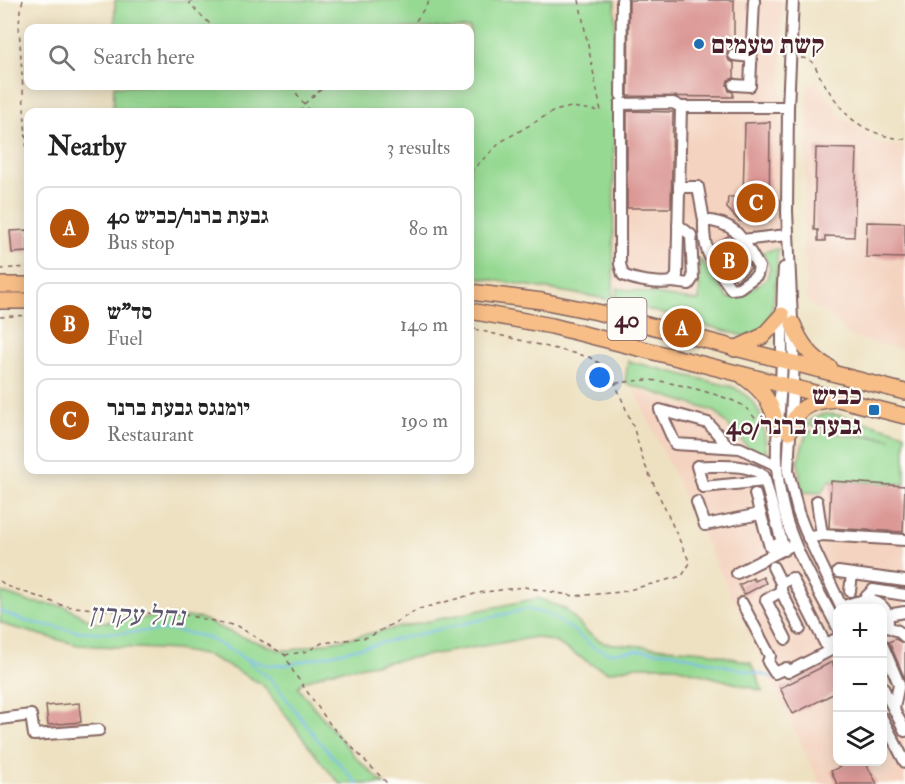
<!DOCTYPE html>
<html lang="en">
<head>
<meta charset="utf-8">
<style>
	:root { --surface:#fff; --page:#f6f6f6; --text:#222; --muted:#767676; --line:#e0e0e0; --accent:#b45309 }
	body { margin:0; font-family:"IM FELL Double Pica","Frank Ruhl Libre",serif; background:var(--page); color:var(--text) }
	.controls { position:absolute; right:18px; bottom:18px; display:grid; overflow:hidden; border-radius:12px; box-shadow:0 3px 15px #0003 }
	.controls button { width:54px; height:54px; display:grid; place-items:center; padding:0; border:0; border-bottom:2px solid var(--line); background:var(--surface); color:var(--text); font:30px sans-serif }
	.you { position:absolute; left:600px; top:378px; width:21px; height:21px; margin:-15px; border:4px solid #fff; border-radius:50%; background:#1a73e8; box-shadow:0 0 0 9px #1a73e833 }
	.badge { display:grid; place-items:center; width:39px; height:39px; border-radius:50%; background:var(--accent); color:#fff; font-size:20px; font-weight:700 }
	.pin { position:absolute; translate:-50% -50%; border:3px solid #fff; box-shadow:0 2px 6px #0006 }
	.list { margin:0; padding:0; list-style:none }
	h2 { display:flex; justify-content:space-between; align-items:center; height:78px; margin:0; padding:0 24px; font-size:26px }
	h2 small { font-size:20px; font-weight:400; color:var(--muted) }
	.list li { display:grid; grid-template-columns:39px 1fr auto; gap:18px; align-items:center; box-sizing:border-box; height:84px; margin:0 12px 12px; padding:0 12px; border:2px solid var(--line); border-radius:12px }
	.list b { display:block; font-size:22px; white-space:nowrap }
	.list p { margin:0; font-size:20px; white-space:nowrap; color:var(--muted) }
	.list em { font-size:20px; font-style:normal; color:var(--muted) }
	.icon { flex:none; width:33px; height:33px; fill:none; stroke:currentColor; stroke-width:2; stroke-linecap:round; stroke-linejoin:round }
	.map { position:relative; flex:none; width:905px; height:784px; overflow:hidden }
	.search { position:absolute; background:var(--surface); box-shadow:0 3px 15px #0003; left:24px; top:24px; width:450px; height:66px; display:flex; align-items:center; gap:15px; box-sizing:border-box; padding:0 21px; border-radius:12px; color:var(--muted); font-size:22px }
	.panel { position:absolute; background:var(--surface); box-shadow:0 3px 15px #0003; left:24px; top:108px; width:450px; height:366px; border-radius:12px }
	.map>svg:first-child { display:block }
	.built { fill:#f4d3c0; fill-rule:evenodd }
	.green { fill:#95d992; stroke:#707c5e; stroke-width:1.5 }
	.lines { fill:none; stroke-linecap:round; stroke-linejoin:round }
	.stream { stroke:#7cbbef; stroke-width:2 }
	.building { fill:#db9895 }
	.minor-casing { stroke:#836360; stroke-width:14 }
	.highway-casing { stroke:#836360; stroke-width:18 }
	.path { stroke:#836360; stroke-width:1.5; stroke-dasharray:4.5 4.5; stroke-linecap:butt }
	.minor { stroke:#fff; stroke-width:10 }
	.highway { stroke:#f7be87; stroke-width:15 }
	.poi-dot { fill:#1f6fb2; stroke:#fdfcf7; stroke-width:2 }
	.labels { text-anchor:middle; stroke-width:4.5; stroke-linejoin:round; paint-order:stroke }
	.shield { fill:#fdfcf7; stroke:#806168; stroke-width:1.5 }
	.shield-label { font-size:24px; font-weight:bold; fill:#4a1f2b }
	.poi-label { font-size:26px; font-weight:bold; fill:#4a1f2b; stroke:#fdfcf7; text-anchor:start }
	.water-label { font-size:27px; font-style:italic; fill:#5c5670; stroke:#fdfcf7 }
</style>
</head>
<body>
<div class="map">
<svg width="905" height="784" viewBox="0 0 905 784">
	<rect width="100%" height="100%" fill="#fdfcf7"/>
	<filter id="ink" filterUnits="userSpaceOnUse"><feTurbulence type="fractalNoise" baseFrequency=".0167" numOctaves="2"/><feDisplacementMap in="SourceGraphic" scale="12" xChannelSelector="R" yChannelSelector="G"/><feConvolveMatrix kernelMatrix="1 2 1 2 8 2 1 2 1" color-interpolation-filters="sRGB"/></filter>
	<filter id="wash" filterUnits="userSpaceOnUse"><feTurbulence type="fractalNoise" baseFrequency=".008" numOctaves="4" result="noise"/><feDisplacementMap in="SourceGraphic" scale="24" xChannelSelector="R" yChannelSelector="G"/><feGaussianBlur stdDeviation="1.35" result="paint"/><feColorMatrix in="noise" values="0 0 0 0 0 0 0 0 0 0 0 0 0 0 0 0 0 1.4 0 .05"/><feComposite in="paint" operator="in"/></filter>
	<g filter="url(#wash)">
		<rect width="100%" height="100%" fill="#eee1c1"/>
		<g class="built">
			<path d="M617,0H782L780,247L758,249L768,268L764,278L739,295L730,296L698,252L696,299L615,286Z"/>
			<path d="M817,81L838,114L879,144L905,146V350L851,337L828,314L811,305L805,296L807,284L806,256H803L808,85Z"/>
			<path d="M634,390L715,414L753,456L795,460L806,428L905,441V784H820ZM838,608H882V762H838Z"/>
		</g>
		<g class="green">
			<path d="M115,0H615L613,300L470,276V112H113L114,86H470V28H115Z"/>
			<path d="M778,249C777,264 774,316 766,326C761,333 752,335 744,336L616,301L617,288L699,301L700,259L728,298L740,297L767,279L770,267L762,252Z"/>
			<path d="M628,361L733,387C765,403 763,425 767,457L754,454L716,412L625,383Z"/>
			<path d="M827,414L839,415L905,433V484L830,480L821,493L802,492L798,461L807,431L892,439L805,425L816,416Z"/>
			<path d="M0,592L29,602L64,606L95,623L165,616L200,618L234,634L280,650H292L538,598L565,609L587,632L604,643L704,651L751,663L763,691L672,666H636L609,672L593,665L557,643L536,637L328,672L301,683L298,688L357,759L384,784H340L321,762L262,684L209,656L176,650L78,645L8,626L0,622Z"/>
		</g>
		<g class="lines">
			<g class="stream">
				<path d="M0,611L25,621L76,631L115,633L173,630L206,637L238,654L271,679L318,740L358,784"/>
				<path d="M244,658L267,665H286L527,609L549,615L573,630L593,647L610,653L638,650L674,653L780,679"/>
			</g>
		</g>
		<g id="blocks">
			<g class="building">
				<path d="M629,0H734V48L728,50L727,55L729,61L734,63V78L728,80L727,85L729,91L733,92V97L628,96Z"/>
				<path d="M627,111L673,112L671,208H627Z"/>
				<path d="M770,122L769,221H739L727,208L728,197H743L745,123Z"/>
				<path d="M816,148L857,149L854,237L825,236V241H818V230H814Z"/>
				<path d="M867,222L905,223V258L866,257Z"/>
				<path d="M28,230V252L12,253L10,231Z"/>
				<path d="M728,236L737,246L751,268L736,281L719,257L714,245Z"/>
				<path d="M831,481L905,486L903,532L829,528Z"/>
				<path d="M763,577L766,583L744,595L739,585L753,578L755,581Z"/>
				<path d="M895,639L905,644V679L889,642Z"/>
				<path d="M832,662L837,674V692L793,714L780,688Z"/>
				<path d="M79,703L81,722L48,725L46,706Z"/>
				<path d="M850,762H865L877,784H837L831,771Z"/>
			</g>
		</g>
	</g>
	<g filter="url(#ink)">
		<use href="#blocks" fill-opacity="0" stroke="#836360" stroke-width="1.5"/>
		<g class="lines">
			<g class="minor-casing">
				<g id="minor">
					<path d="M793,0L788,107L787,211L794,363L788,471L798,512L805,530L842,608"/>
					<path d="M734,55L751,57"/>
					<path d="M734,85L750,86L754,0"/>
					<path d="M621,95L622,0"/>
					<path d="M673,103L681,107L677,276L672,282C657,284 637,281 623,275L620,264V104Z"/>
					<path d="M681,107H788"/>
					<path d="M679,187H698L704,220"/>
					<path d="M704,220C739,223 742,240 759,267L757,275L739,288L731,289C712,261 703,255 704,220Z"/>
					<path d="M742,240L787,235"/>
					<path d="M784,268C781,306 783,345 781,383C778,429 772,466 784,511C794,552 819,591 838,628"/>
					<path d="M672,282L689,284L693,278L691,235L678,225"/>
					<path d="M729,447L708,423L660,410L675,444L740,448L776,465"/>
					<path d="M765,481L703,487L697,466C719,467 746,462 764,476L784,550"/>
					<path d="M755,494L770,547L781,543"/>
					<path d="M817,501L822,535"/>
					<path d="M697,502L705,525L760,514"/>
					<path d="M808,538L822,535L905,540"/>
					<path d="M773,567L781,583V591L800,629"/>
					<path d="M838,572L905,581"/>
					<path d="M737,573L790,546"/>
					<path d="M781,591L766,600L786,639"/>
					<path d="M850,591L852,574"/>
					<path d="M863,600L873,590L905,595"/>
					<path d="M742,603L770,656L768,662L775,673L786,668L788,672L829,651L792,578L781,583"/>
					<path d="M841,608C858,599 887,594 888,622L882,629"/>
					<path d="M887,615L905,612"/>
					<path d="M885,626L898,631L905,637"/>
					<path d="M826,644L838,638"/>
					<path d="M882,644L899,684L894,708"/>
					<path d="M882,686L905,731"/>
					<path d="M882,718L905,762"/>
					<path d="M0,719L31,715L34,735L99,730"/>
				</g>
			</g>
			<g class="highway-casing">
				<g id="highway">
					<path d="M0,285H28"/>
					<path d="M470,292L542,301L597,312L905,392"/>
					<path d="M0,301H28"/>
					<path d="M470,311L552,326L905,416"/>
					<path d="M793,324C800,344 811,358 830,368"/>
					<path d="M735,349L763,336L782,315"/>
					<path d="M744,377C764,391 773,404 777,428"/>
					<path d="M789,432C796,407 811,401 836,399"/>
				</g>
			</g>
			<g class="path">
				<path d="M23,0L20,10L19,26L28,171"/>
				<path d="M191,0L190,4L214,28"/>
				<path d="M411,28L430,0"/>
				<path d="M801,58C806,58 809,59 813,63C817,68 818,74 822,80C828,90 836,101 843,110C858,128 883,138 905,139"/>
				<path d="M291,86L310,112"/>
				<path d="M300,112L304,104L325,86"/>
				<path d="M470,172L502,141L554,111L571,107L601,111L579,0"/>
				<path d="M0,269L28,267"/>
				<path d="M0,317L28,315"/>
				<path d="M616,383C627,382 639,380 649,380C669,381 723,395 740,404C750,409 754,420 764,426"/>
				<path d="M0,581L7,586L64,606L125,612L185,615L237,626L285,655L294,673L332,727L388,784"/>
				<path d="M285,655L308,651L322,643L369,637L419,609L478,593L524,587L574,596L621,592L682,576L690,563L644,463L633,426L615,383L599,363L589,357L470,328"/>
			</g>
			<use href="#minor" class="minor"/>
			<use href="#highway" class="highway"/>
		</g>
	</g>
	<g class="poi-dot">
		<circle cx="699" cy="44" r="6"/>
		<rect x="868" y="404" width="12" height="12" rx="3"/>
	</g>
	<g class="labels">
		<rect class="shield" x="607.5" y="298" width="39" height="42" rx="4.5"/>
		<g class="shield-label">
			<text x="627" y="327">40</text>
		</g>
		<g class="poi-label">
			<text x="711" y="53">קשת טעמים</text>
			<text x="862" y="404" text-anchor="end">כביש<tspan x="862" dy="30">40/גבעת ברנר</tspan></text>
		</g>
		<g class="water-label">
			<text transform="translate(137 615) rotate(2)" y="9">נחל עקרון</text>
		</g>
	</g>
</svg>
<div class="controls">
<button>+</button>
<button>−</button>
<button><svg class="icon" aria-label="layers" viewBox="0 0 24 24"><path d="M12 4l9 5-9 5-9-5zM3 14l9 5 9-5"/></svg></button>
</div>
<div class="you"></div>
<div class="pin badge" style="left:682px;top:328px">A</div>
<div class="pin badge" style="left:729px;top:261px">B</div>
<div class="pin badge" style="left:756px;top:203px">C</div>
<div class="search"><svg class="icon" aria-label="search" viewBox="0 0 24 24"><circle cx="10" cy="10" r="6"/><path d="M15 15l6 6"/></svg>Search here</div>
<section class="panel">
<h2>Nearby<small>3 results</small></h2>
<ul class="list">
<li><span class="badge">A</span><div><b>גבעת ברנר/כביש 40</b><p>Bus stop</p></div><em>80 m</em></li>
<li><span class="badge">B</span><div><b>סד&quot;ש</b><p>Fuel</p></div><em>140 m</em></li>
<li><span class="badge">C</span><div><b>יומנגס גבעת ברנר</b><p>Restaurant</p></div><em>190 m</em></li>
</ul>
</section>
</div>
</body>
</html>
